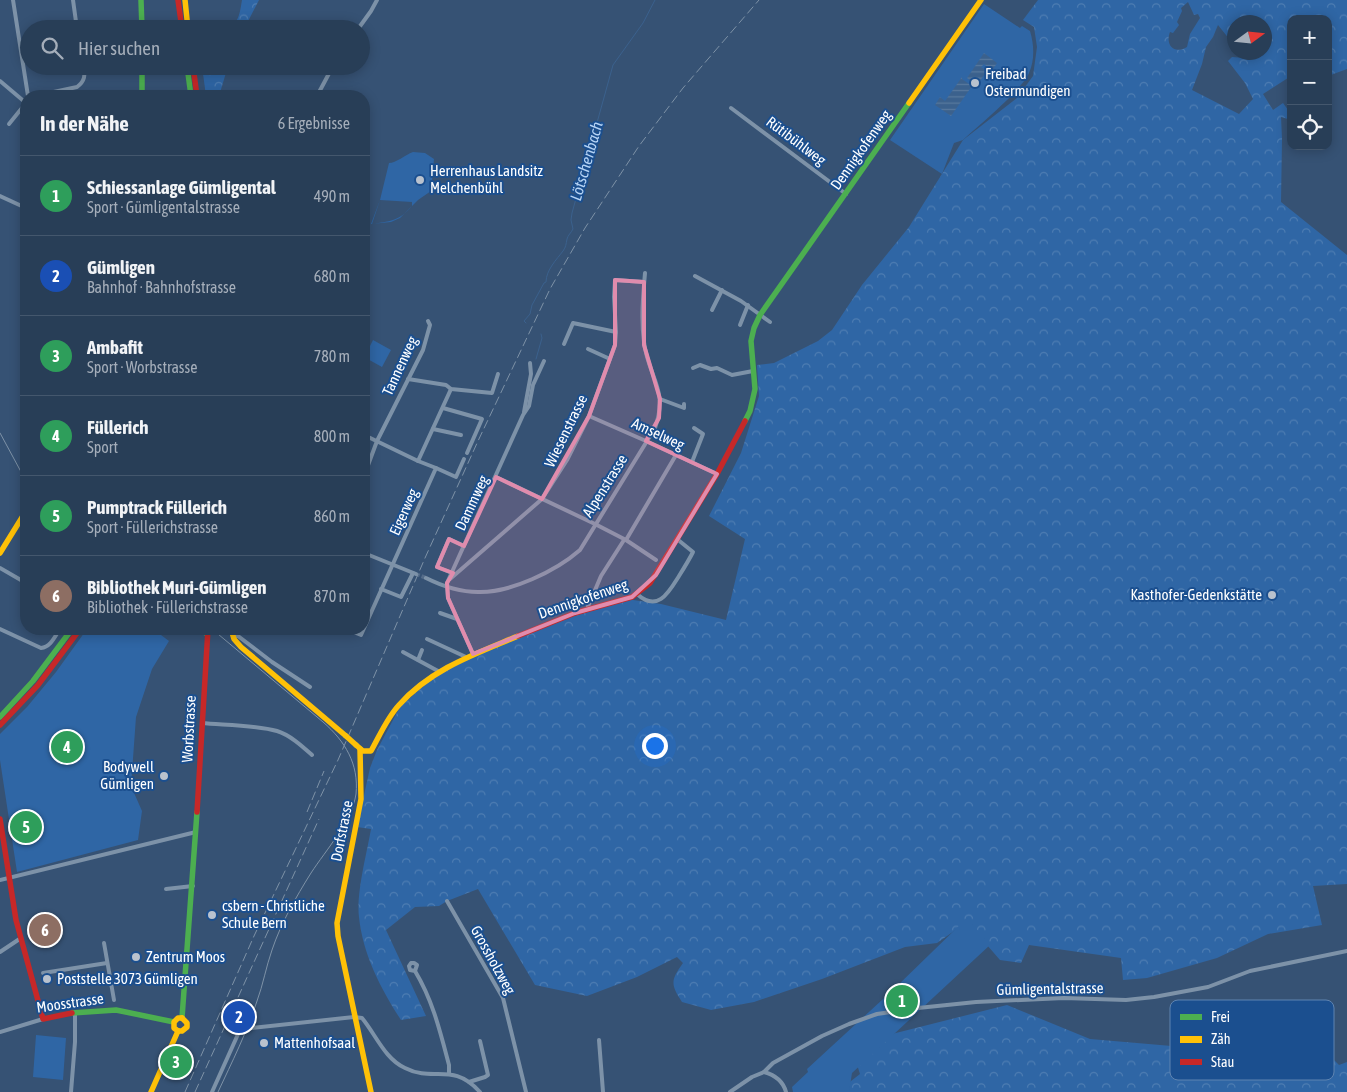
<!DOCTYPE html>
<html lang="de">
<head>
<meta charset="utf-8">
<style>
	:root { --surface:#283e57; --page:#30455d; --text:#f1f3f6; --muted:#a5aeba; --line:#44576d; --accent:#e69b98 }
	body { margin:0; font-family:"Asap Condensed",sans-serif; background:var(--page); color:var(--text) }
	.controls { position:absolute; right:15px; top:15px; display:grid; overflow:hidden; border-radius:10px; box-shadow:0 2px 12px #0003 }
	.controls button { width:45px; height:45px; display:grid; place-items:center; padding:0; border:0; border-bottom:1px solid var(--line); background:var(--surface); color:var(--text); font:25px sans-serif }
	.compass { position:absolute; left:1227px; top:15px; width:45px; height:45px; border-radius:50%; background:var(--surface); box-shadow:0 2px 12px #0003; rotate:75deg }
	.you { position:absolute; left:654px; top:745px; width:18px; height:18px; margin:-12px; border:4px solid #fff; border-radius:50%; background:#1a73e8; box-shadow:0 0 0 8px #1a73e833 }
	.badge { display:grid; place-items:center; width:32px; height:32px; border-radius:50%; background:var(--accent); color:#fff; font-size:16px; font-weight:700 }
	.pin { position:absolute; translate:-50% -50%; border:2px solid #fff; box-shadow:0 1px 5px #0006 }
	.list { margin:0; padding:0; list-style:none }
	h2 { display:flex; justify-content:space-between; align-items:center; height:65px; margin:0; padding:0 20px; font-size:21px }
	h2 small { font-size:16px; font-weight:400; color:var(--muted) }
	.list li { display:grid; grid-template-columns:32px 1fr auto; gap:15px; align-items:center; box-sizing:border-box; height:80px; padding:0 20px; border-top:1px solid var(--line) }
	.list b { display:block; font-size:19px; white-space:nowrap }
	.list p { margin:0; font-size:16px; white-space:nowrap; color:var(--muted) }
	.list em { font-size:16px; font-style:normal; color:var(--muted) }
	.icon { flex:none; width:28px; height:28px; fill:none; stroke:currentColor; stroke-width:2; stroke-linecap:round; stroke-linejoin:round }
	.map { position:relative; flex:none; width:1347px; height:1092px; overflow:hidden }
	.search { position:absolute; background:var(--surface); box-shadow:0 2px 12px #0003; left:20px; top:20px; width:350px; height:55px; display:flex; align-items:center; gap:12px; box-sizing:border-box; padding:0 18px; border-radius:28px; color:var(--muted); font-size:19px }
	.panel { position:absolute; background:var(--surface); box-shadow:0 2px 12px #0003; left:20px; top:90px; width:350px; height:545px; border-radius:20px }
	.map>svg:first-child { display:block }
	.forest { fill:url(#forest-crowns); fill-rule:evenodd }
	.green { fill:#2f66a5; fill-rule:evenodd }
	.water { fill:url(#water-rules) }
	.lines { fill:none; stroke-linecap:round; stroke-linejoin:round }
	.stream { stroke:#3b618d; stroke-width:1 }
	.street-tunnel { stroke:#546c89; stroke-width:4; stroke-dasharray:4 2; stroke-linecap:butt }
	.street { stroke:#7d92a8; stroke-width:4 }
	.fast { stroke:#4caf50; stroke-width:5.5 }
	.slow { stroke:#ffc107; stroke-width:5.5 }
	.jam { stroke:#c62828; stroke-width:5.5 }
	.tram { stroke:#7e92a7; stroke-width:1 }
	.rail { stroke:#7e92a7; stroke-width:1; stroke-dasharray:9 4; stroke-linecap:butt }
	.slow-bridge { stroke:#ffc107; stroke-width:5.5 }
	.marked { fill:#e08cad; fill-opacity:0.2; stroke:#e08cad; stroke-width:4; stroke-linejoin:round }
	.poi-dot { fill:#b9c2ce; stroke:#1b4f8f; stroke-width:2 }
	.labels { text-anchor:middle; stroke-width:4; stroke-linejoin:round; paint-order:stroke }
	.poi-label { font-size:15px; fill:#fff; stroke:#1b4f8f; text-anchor:start }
	.street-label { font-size:15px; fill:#fff; stroke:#1b4f8f }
	.water-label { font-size:16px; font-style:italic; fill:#b5d3f5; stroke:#1b4f8f }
	.key { fill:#1b4f8f; stroke:#5f84b1; stroke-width:1 }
	.key-label { font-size:14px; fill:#fff }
</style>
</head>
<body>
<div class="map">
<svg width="1347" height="1092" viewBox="0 0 1347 1092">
	<defs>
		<pattern id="forest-crowns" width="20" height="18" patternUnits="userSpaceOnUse" patternTransform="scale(1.25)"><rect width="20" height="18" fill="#2f66a5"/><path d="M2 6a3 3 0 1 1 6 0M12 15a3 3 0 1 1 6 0" fill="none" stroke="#4e7db2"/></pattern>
		<pattern id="water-rules" width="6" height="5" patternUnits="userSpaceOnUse" patternTransform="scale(1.25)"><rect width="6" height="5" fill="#3b618d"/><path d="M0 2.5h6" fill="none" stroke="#58799e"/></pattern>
	</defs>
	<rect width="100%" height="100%" fill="#365274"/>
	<g class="forest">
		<path d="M242,0H259L244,29H227C239,24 240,12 242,0Z"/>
		<path d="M1038,0H1347V69L1328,76V19H1291V76L1263,94L1273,110L1283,103L1291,114V120L1281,117L1282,139L1281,202L1347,255V884L1313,886L1322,925L1268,934L1217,958L1147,978L1123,980L1121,958L1029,945L1021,963L1000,960L967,922L937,943L905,947L822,979L754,1002L711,1010L682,1002C670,984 671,980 683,963L677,957L637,977L587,996L535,985L478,889L447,901L439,906L415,907L386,930L426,1016L401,1020C381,989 363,955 359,917C356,893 367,853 371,829L357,827L370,768L377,750L400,707L444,668L575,613L626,599L661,604L726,620L745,539L709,516L741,453L759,396L757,365L774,363L818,341L832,330L862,285L909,227L963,140L1017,98L1033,76L1037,47L1034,27L1023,20ZM1188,2L1194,15L1198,14L1200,18L1190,34L1187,47C1174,55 1165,45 1170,32L1173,33L1179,25L1177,22L1182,11L1181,8ZM1234,22H1264V52L1241,53L1245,58L1232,57L1228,61L1245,83L1253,99L1239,114L1192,90L1202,64L1206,47L1213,37L1218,25L1234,45Z"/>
		<path d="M202,66H228L219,96H206Z"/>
		<path d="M1007,1005L1090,1039L1195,1048L1316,1042L1339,1065L1347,1062V1092H837L860,1074L855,1058L884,1036Z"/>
	</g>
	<g class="green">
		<path d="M984,4L1020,28L1022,26L1030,31C1034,44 1035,60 1029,73C1021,91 979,125 963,140L954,143L942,174L890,140Z"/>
		<path d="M413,152L425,153L434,159L431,191L418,200L400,218L391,222L371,224L380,200L389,163C396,163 405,155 413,152ZM380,200L412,202V206C399,221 391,221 372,224Z"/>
		<path d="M373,340L391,350L382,367L364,357V348L368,350Z"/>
		<path d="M87,629H153L169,641L152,669L136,717L131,786L142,811L138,840L17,872L0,760V734L27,707L56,672Z"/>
		<path d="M967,918L990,945L852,1073L849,1092H793L792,1087L808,1072L807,1069L895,988Z"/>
		<path d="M36,1035L66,1038L63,1080L33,1077Z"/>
	</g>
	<g class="water">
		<path d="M984,53L997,63L992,71L984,64L981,67L987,71L977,85L967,78Z"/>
		<path d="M962,77V79L972,86L951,116L935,105L940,97L945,101Z"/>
	</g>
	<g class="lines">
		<g class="stream">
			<path d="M526,323L524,321L530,314L532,305L544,283L546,282C546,270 557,259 563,251C566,247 566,244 567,239C568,235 571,233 573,229L571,220L572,213L613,65L643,23L655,0"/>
			<path d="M536,359L542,338L541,334"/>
		</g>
		<path class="street-tunnel" d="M416,574L426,578"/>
		<g class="street">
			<path d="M13,0L28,96"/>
			<path d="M73,0L77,29"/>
			<path d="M358,29L371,11L377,0"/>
			<path d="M0,81L26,103"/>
			<path d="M35,96L77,87C85,81 85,76 84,66"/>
			<path d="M317,96L333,66"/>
			<path d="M731,108L846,194"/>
			<path d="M9,124L26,103"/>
			<path d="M0,196L26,208"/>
			<path d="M695,276L741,301L770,322"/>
			<path d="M712,310L722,290"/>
			<path d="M740,325L748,305"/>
			<path d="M564,344L573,323L616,332"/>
			<path d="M588,349L610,359"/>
			<path d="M693,368L700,365L711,369L717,368L732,375L753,371"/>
			<path d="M408,379L446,385L451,389L492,393L498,374"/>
			<path d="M660,399L684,408V404"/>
			<path d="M443,408L482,419L467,453"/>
			<path d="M524,412L531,374L530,363"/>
			<path d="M589,416L646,441L717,474"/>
			<path d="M433,429L461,435"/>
			<path d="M364,435L418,461"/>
			<path d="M692,462L703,434L694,428"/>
			<path d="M436,468L456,477L464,459"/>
			<path d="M364,476L377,441L423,350L430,325L428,321"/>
			<path d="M496,477L595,524L626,540L656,560"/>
			<path d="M626,540L676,455"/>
			<path d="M364,553L416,574"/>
			<path d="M0,568L26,583"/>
			<path d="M452,573L437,567L449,539L464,546"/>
			<path d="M426,578C442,586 459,592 478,592C510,593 556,571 580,550L655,428C669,389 648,377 644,342C641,319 643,296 645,273"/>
			<path d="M450,579L542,499L567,460L589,416L615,345L616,332L614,297L615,280L644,282"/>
			<path d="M381,589L401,597L413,573"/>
			<path d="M637,594C658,613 669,592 679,576C684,568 689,560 693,552L677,539"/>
			<path d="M587,609L601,576L624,540"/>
			<path d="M440,613L457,619"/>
			<path d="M0,629L41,648C51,647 55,636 60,629"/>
			<path d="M346,629L361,635L436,468L418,461L451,389"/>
			<path d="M233,636H238L272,662L310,687"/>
			<path d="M427,639L466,657"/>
			<path d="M403,652L438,671"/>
			<path d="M473,654L448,598L447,583L523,415L529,406L533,385L544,361"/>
			<path d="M418,660L422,650"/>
			<path d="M202,723C224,725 257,725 277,731C290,735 302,746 312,755"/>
			<path d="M0,880L196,832"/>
			<path d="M166,889L193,886"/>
			<path d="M447,901L503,998L526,1092"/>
			<path d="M104,943L114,1000"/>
			<path d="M0,952L21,938"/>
			<path d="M415,971L410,970L409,966L411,963H414L417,965L415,971C433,1001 440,1031 449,1065V1073"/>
			<path d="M43,973L107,963"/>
			<path d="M0,1032L43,1019"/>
			<path d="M599,1040L603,1092"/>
			<path d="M764,1072L773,1063L822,1036L849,1024L877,1014L918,1008L976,1002L1064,998L1126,1000L1154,997L1208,987L1250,971L1347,951"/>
			<path d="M469,1082L485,1077L488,1075L480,1041"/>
			<path d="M71,1092L75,1042V1013"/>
			<path d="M212,1092L239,1032L242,1029L354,1017L362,1018C376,1035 385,1059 405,1068C434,1083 452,1061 480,1092"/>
			<path d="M730,1092L752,1077L764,1072C775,1075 783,1081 786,1092"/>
		</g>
		<g class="fast">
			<path d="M141,0L142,29"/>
			<path d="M142,66V96"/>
			<path d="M187,66L191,96"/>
			<path d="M745,421L750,411L755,389L751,341L754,328L760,315L909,103"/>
			<path d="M199,629L207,634"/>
			<path d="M0,717L33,681L72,629"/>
			<path d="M72,1013L116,1010L174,1022"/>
			<path d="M182,1018L197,812"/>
		</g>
		<g class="slow">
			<path d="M185,0L188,29"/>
			<path d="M909,103L981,0"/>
			<path d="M0,553L26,511"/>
			<path d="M231,629L234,639L241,647L346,736"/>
			<path d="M356,745L363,751H371C380,735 387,718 399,705C431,669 475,654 518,636"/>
			<path d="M360,749L361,799L337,923L338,936L371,1092"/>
			<path d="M178,1031H182L187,1027V1023L182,1018"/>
			<path d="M178,1031L174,1028V1022L178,1018H182"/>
			<path d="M151,1092L178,1031"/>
		</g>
		<g class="jam">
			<path d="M178,0L182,29"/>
			<path d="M193,66L197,96"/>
			<path d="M518,636L575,613L632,597L650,583L717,474L745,421"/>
			<path d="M0,725L38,685L80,629"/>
			<path d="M197,812L208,629"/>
			<path d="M0,819L16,920L43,1019L72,1013"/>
		</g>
		<g class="tram">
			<path d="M0,433L26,481"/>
			<path d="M212,629L323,722C345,741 359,764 356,794C352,821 326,850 311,873C296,897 281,923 272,950C266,967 263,985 257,1001C247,1032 232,1062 218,1092"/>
		</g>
		<g class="rail">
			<path d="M307,812L324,771"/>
			<path d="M185,1092L254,936L338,760L425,558L478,441L550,289L585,228L639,146L683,88L759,0"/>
			<path d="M195,1092L319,819"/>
		</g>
		<path class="slow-bridge" d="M346,736L356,745"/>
	</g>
	<path class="marked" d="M615,280L644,282V345L660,399L659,418L646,441L717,474L656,575L632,597L575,613L473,654L448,598L447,583L453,573L437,567L449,539L464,546L496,477L542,499L589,416L615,345Z"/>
	<g class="poi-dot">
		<circle cx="975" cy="83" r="5"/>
		<circle cx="420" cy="180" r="5"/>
		<circle cx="1272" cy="595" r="5"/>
		<circle cx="164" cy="776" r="5"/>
		<circle cx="212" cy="915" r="5"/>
		<circle cx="136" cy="957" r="5"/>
		<circle cx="47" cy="979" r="5"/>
		<circle cx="264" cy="1043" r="5"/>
	</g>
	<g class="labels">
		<g class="poi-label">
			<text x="985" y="79">Freibad<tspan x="985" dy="17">Ostermundigen</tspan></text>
			<text x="430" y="176">Herrenhaus Landsitz<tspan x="430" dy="17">Melchenbühl</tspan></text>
			<text x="1262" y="600" text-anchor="end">Kasthofer-Gedenkstätte</text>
			<text x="154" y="772" text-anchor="end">Bodywell<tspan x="154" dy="17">Gümligen</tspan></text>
			<text x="222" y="911">csbern - Christliche<tspan x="222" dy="17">Schule Bern</tspan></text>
			<text x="146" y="962">Zentrum Moos</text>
			<text x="57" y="984">Poststelle 3073 Gümligen</text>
			<text x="274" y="1048">Mattenhofsaal</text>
		</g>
		<g class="street-label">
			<text transform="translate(796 141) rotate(37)" y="5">Rütibühlweg</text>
			<text transform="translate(861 150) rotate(-55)" y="5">Dennigkofenweg</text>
			<text transform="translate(400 366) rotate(-65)" y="5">Tannenweg</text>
			<text transform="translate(566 431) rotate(-64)" y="5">Wiesenstrasse</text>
			<text transform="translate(658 434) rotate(25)" y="5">Amselweg</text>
			<text transform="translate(605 486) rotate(-58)" y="5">Alpenstrasse</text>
			<text transform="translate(472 503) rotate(-65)" y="5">Dammweg</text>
			<text transform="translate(404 512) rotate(-66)" y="5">Eigerweg</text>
			<text transform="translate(583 599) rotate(-19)" y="5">Dennigkofenweg</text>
			<text transform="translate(189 729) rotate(-87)" y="5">Worbstrasse</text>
			<text transform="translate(342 831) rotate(-79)" y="5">Dorfstrasse</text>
			<text transform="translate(493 960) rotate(61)" y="5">Grossholzweg</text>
			<text transform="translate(1050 989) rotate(-1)" y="5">Gümligentalstrasse</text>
			<text transform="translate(70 1003) rotate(-8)" y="5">Moosstrasse</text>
		</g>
		<g class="water-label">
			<text transform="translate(586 161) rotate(-74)" y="6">Lötschenbach</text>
		</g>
	</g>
	<rect x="1170" y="1000" width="164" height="80" rx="8" class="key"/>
	<rect x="1180" y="1014" width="22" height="6" fill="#4caf50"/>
	<rect x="1180" y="1036" width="22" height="7" fill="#ffc107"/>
	<rect x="1180" y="1059" width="22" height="6" fill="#c62828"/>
	<g class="key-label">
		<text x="1211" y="1022">Frei</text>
		<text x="1211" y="1044">Zäh</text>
		<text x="1211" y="1067">Stau</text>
	</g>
</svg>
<div class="controls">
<button>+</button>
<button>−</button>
<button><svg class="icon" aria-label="locate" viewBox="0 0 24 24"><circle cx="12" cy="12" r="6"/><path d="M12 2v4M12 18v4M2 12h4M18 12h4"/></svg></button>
</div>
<svg class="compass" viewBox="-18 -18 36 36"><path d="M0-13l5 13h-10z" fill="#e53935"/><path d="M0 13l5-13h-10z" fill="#a5aeba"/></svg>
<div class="you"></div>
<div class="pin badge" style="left:902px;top:1001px;background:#2e9e5b">1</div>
<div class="pin badge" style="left:239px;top:1017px;background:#1a4fb4">2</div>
<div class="pin badge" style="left:176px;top:1062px;background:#2e9e5b">3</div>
<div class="pin badge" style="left:67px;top:747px;background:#2e9e5b">4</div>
<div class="pin badge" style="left:26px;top:827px;background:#2e9e5b">5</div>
<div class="pin badge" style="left:45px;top:930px;background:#8d6e63">6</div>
<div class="search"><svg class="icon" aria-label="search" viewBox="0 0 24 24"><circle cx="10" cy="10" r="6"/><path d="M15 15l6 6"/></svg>Hier suchen</div>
<section class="panel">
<h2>In der Nähe<small>6 Ergebnisse</small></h2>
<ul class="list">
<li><span class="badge" style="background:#2e9e5b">1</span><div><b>Schiessanlage Gümligental</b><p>Sport · Gümligentalstrasse</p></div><em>490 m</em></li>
<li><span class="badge" style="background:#1a4fb4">2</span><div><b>Gümligen</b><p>Bahnhof · Bahnhofstrasse</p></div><em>680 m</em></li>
<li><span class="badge" style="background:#2e9e5b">3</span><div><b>Ambafit</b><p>Sport · Worbstrasse</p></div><em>780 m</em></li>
<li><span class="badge" style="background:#2e9e5b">4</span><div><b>Füllerich</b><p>Sport</p></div><em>800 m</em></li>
<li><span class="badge" style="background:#2e9e5b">5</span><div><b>Pumptrack Füllerich</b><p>Sport · Füllerichstrasse</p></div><em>860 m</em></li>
<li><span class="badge" style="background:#8d6e63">6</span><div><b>Bibliothek Muri-Gümligen</b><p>Bibliothek · Füllerichstrasse</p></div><em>870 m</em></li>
</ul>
</section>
</div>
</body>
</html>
